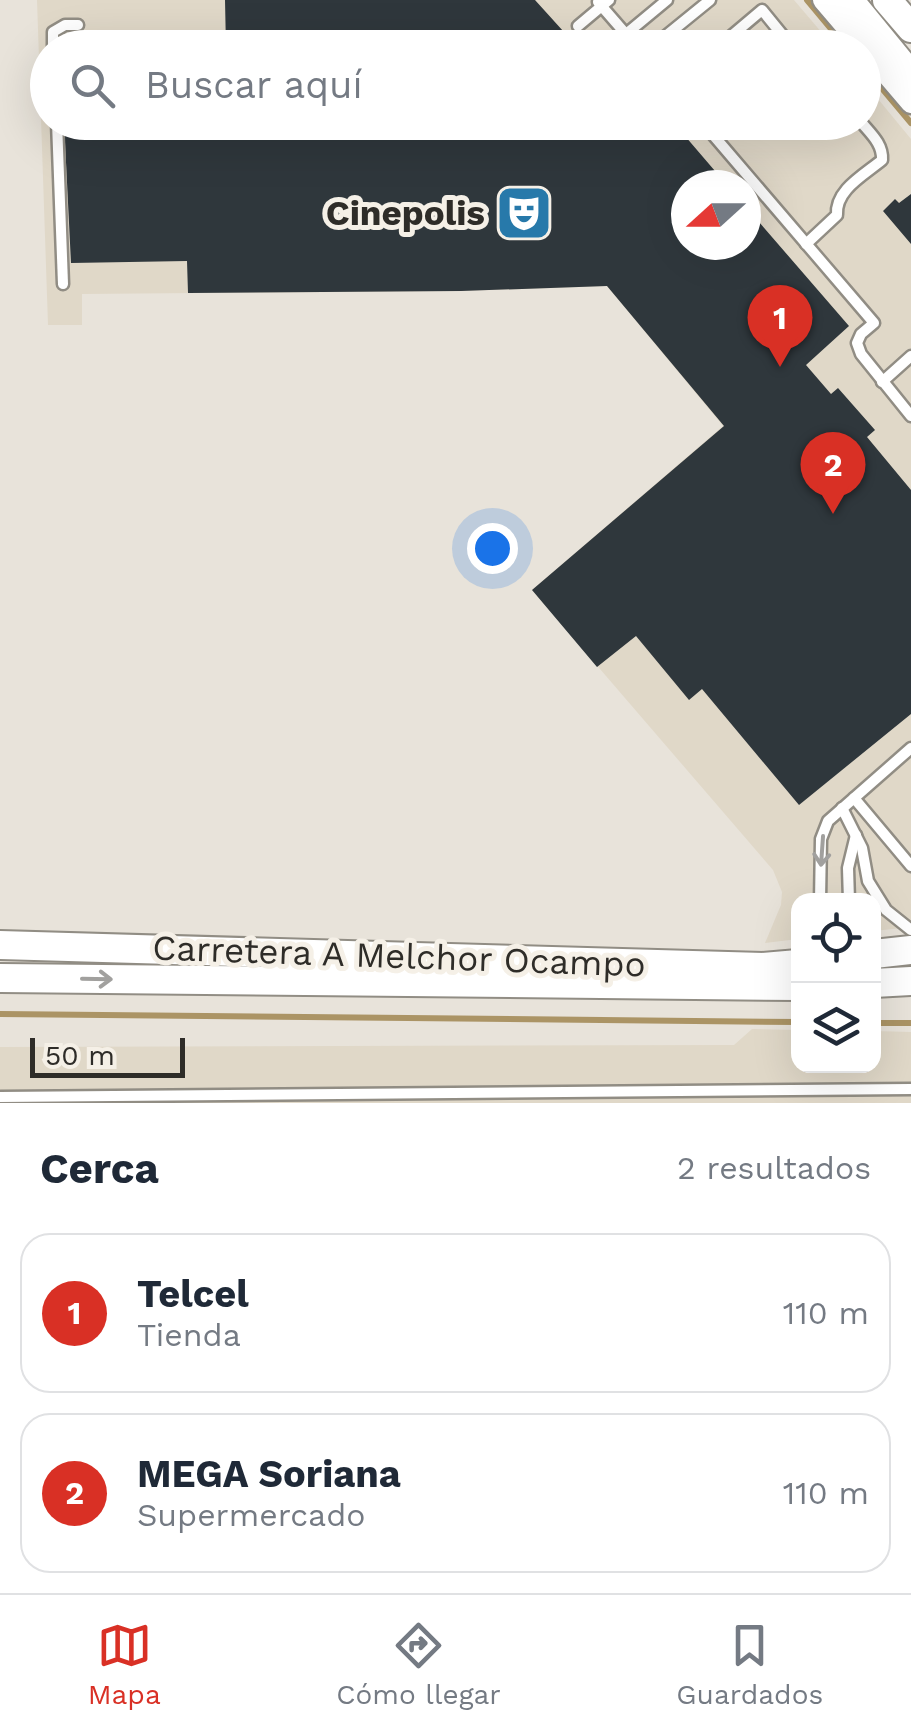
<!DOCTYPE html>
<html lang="es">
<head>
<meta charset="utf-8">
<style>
	:root { --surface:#fff; --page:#f6f6f7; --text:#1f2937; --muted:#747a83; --line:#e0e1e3; --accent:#d93025 }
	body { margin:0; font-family:"Work Sans",sans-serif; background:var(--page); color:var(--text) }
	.controls { position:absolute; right:30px; bottom:30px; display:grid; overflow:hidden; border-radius:20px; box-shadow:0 10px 40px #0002 }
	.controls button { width:90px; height:90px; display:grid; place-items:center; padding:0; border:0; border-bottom:2px solid var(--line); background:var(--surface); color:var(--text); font:50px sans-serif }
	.compass { position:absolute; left:671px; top:170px; width:90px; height:90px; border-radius:50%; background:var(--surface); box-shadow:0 10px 40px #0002; rotate:249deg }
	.scale { position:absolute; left:30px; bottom:25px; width:155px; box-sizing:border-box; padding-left:10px; border:5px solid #2e2c28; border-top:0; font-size:28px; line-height:35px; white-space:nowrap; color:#2e2c28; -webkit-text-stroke:8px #f5f0e7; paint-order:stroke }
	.you { position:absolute; left:492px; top:548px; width:35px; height:35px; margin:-25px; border:8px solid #fff; border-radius:50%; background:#1a73e8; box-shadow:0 0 0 15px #1a73e833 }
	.badge { display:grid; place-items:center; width:65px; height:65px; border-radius:50%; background:var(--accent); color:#fff; font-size:32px; font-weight:700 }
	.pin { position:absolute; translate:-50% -82px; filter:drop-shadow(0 2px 5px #0008) }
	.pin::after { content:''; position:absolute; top:52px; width:35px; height:30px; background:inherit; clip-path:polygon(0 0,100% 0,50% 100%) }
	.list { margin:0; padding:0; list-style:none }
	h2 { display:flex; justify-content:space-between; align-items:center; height:130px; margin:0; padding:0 40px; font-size:42px }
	h2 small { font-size:32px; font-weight:400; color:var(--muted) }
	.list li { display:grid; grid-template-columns:65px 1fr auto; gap:30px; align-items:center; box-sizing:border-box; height:160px; margin:0 20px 20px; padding:0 20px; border:2px solid var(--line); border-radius:30px }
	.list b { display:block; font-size:38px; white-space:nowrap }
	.list p { margin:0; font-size:32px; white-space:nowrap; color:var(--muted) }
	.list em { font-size:32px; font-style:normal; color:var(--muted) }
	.icon { flex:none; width:55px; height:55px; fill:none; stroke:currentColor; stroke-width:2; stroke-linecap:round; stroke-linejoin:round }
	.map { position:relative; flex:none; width:911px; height:1103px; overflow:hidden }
	.search { position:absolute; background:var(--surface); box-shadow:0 10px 40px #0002; left:30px; right:30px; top:30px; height:110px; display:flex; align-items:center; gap:25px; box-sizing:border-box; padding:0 35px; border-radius:55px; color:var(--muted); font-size:38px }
	.sheet { height:490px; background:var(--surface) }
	nav { display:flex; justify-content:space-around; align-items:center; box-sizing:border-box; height:140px; border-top:2px solid var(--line); background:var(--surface); font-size:28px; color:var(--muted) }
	nav a { display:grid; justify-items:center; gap:5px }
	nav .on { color:var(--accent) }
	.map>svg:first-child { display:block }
	.built { fill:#e0d8c8; fill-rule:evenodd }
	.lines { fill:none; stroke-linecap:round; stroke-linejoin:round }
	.stream { stroke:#ab9465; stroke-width:6 }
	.building { fill:#2f373c }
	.lane-casing { stroke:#918d84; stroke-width:15 }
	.street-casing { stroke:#918d84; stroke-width:25 }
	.secondary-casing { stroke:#918d84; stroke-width:32 }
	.lane { stroke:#fff; stroke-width:10 }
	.street { stroke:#fff; stroke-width:20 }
	.secondary { stroke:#fff; stroke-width:28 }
	.oneway { stroke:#a1a09e }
	.labels { text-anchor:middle; stroke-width:10; stroke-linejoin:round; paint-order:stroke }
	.poi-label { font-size:35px; font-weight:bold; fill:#2e2c28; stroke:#f5f0e7; text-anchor:end }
	.street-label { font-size:35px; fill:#2e2c28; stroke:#f5f0e7 }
</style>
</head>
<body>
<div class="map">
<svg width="911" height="1103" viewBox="0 0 911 1103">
	<rect width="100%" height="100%" fill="#e8e3da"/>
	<g class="built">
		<path d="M37,0H794L834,47L48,48V122H864V82L911,139V927L874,931V901H798V939L765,943L781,905L782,892L773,870L532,590L723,426L607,286L461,291L82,294V325H48ZM686,185H746V245H686Z"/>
		<path d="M752,1029L798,1030V1066H874V1031L911,1032V1103H0V1047L734,1045Z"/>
	</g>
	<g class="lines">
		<g class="stream">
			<path d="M807,0L847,48"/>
			<path d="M864,67L911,123"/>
			<path d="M0,1014L798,1022"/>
			<path d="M874,1023H911"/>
		</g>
	</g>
	<g class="building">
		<path d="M225,0H535L573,42L606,34L618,48H226Z"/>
		<path d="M746,33L758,48H728Z"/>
		<path d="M64,122H673L727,185H686V245H746V207L849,326L806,365L831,394L838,388L875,430L867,437L911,490V714L799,805L702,689L689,700L636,636L597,667L532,590L724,426L607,286L461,291L188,293L187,261L71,263Z"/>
		<path d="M911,194V244L883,211L895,199L899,203Z"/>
	</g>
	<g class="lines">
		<g class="lane-casing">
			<g id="lane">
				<path d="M598,2L638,48"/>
				<path d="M578,26L609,0"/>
				<path d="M626,34L667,0"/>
				<path d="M53,48V32L65,25H78"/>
				<path d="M651,48L710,0"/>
				<path d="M717,48L762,10L793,48"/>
				<path d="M57,122L63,284"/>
				<path d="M702,122L874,323L861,334L857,343L861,354L911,416"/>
				<path d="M806,244L837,215C835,190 864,175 882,160C883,144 871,134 861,122"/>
				<path d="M882,382L911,356"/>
				<path d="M854,798L911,866"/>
				<path d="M842,808L862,848L868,881L886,910L911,930"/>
				<path d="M820,901L821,839L828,821L911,748"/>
				<path d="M849,901L848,868L856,835"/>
				<path d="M0,1097L911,1089"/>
			</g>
		</g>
		<g class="street-casing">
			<path id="street" d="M823,0L911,103"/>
		</g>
		<g class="secondary-casing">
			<g id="secondary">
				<path d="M849,0L911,76"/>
				<path d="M887,0L911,28"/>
				<path d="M0,945L763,967L798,964"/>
				<path d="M874,954L911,950"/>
				<path d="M0,978L798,986"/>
				<path d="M874,983L911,981"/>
			</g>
		</g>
		<use href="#lane" class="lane"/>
		<use href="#street" class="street"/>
		<use href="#secondary" class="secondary"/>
	</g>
	<defs><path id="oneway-shaft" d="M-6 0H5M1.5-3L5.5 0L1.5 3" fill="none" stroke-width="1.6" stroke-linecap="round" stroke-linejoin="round" transform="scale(2.5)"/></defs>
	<g class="oneway">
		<use href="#oneway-shaft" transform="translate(822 851) rotate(94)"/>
		<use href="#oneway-shaft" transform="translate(97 979) rotate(1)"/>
	</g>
	<defs>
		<g id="theatre-square" transform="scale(2.875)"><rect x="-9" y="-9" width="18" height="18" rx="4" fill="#2779aa" stroke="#f5f0e7"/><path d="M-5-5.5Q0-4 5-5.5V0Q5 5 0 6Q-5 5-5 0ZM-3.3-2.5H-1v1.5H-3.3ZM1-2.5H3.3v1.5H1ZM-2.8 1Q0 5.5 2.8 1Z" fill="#fff"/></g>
	</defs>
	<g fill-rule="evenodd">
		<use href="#theatre-square" x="524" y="213"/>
	</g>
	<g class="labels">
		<g class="poi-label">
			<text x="485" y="225">Cinepolis</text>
		</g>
		<g class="street-label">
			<text transform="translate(399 956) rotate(2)" y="12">Carretera A Melchor Ocampo</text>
		</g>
	</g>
</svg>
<div class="controls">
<button><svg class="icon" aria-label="locate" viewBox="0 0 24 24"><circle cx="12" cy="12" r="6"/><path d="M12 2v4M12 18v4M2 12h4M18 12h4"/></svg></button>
<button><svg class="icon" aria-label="layers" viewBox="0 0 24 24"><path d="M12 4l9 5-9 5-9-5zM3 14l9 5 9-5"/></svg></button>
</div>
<svg class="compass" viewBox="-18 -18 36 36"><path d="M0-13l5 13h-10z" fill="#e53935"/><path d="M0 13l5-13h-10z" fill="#747a83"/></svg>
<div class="scale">50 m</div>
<div class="you"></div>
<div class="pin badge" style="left:780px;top:367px">1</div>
<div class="pin badge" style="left:833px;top:514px">2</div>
<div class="search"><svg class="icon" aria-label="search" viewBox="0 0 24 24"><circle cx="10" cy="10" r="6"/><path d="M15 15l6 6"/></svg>Buscar aquí</div>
</div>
<section class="sheet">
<h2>Cerca<small>2 resultados</small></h2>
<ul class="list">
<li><span class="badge">1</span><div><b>Telcel</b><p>Tienda</p></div><em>110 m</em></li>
<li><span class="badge">2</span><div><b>MEGA Soriana</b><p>Supermercado</p></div><em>110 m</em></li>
</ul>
</section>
<nav>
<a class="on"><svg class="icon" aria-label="map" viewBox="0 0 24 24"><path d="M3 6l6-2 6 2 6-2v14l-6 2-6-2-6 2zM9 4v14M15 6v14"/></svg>Mapa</a>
<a><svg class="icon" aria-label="directions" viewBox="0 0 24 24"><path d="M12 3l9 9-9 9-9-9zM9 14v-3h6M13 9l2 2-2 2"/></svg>Cómo llegar</a>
<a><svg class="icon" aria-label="saved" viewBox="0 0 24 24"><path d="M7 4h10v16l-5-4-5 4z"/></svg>Guardados</a>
</nav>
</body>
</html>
